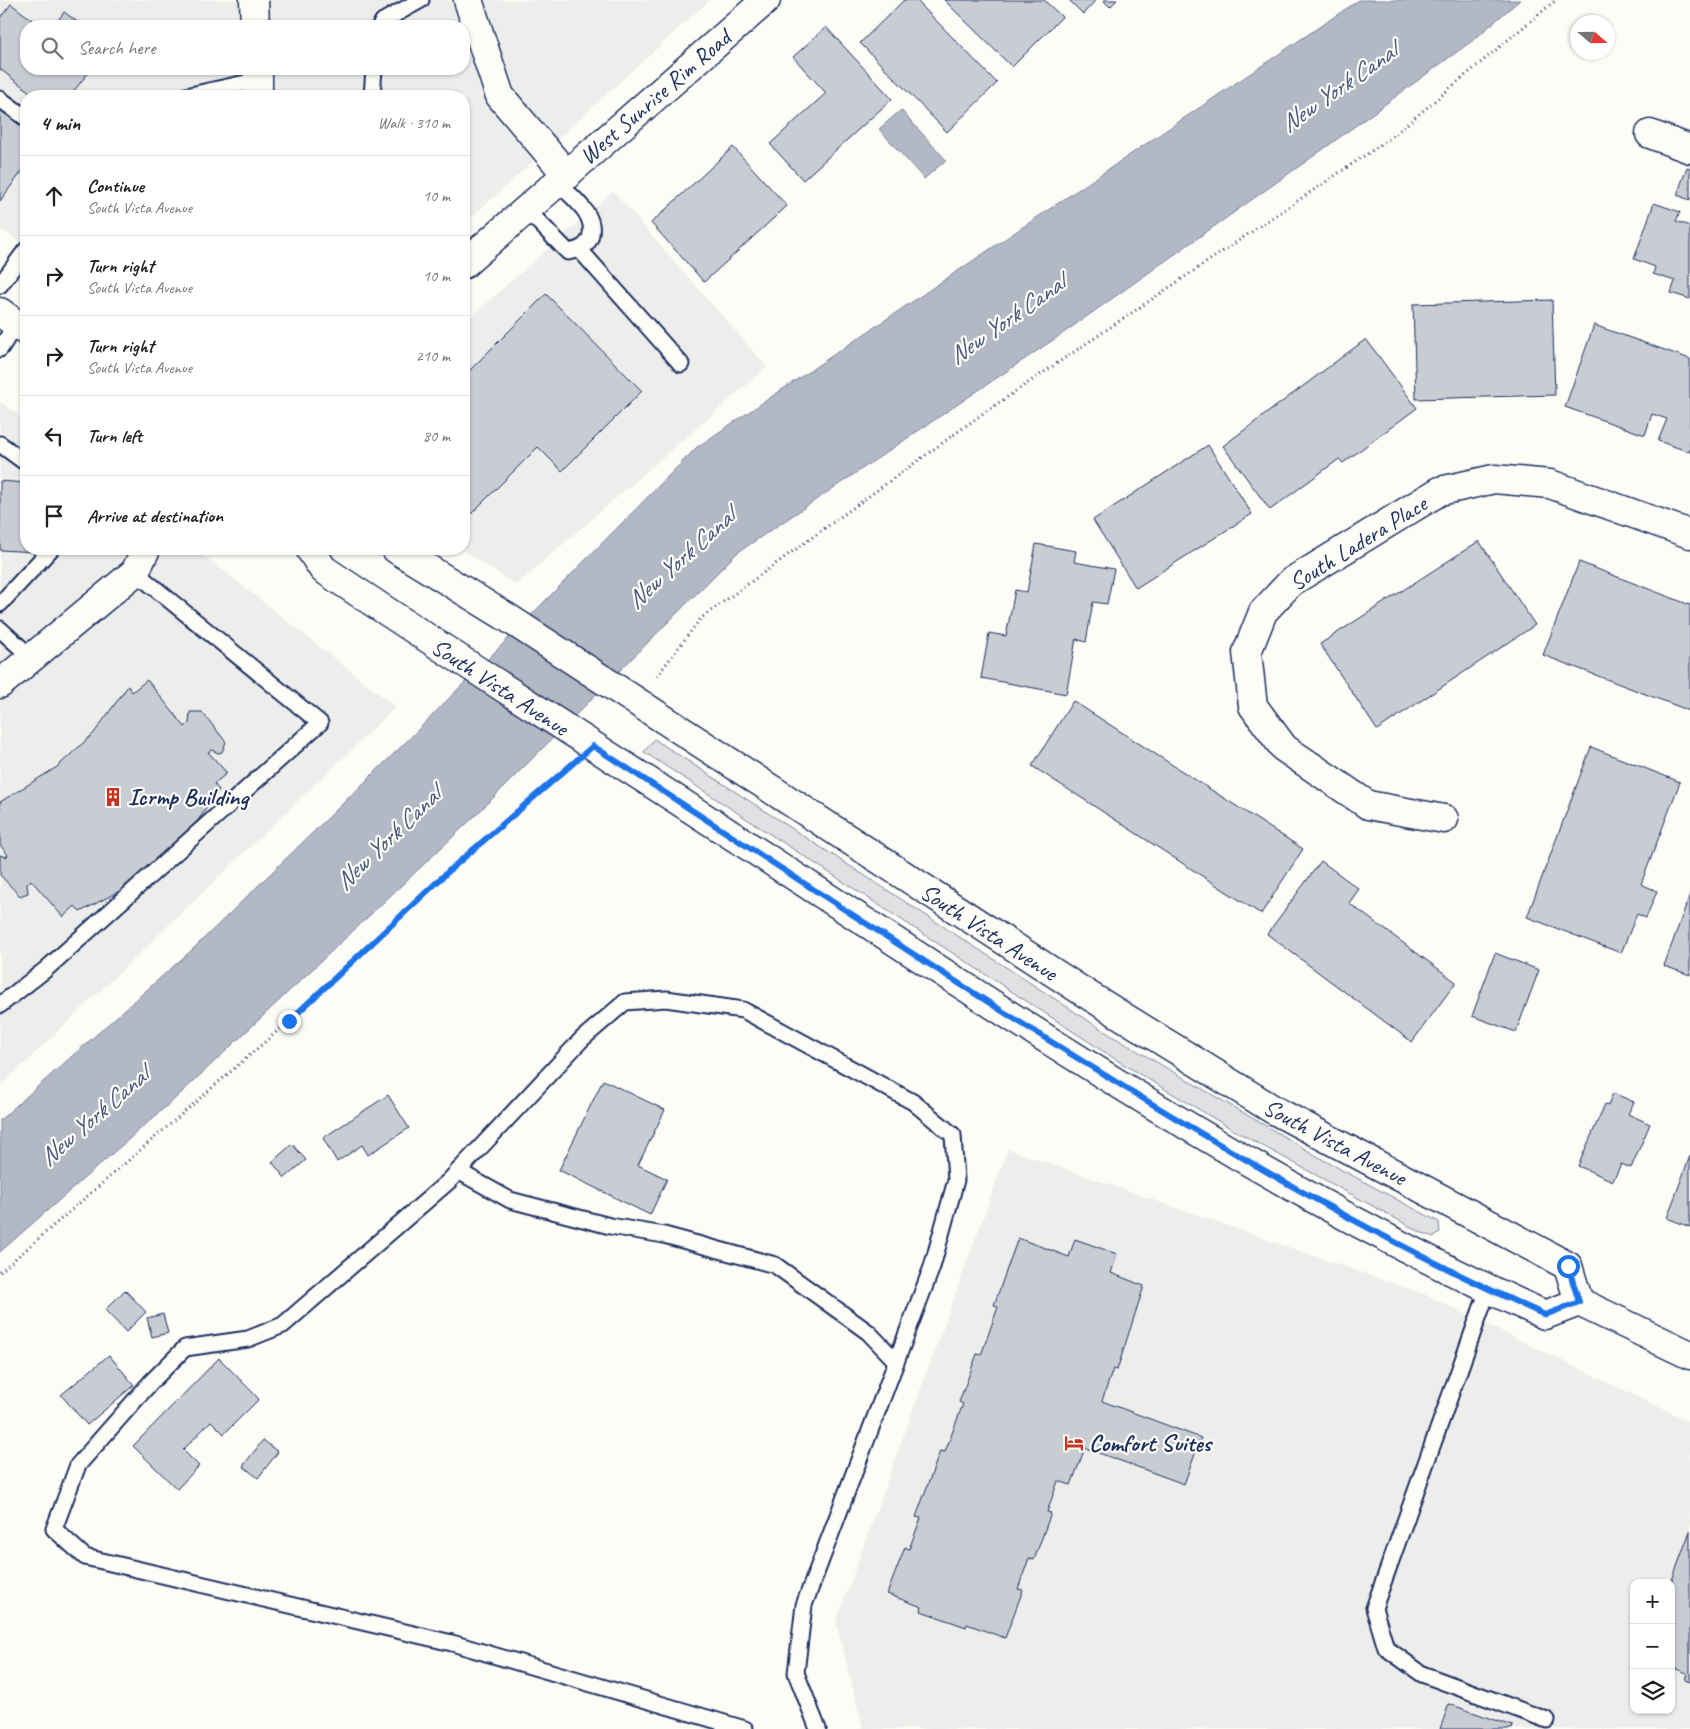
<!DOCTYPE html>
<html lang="en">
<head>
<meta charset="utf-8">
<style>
	:root { --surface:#fff; --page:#f2f2f2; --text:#202124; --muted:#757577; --line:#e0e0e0 }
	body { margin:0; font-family:Caveat,sans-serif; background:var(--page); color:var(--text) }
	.controls { position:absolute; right:15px; bottom:15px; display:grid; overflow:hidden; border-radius:10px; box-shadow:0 1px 4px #0004 }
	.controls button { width:45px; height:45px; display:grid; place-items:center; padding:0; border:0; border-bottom:1px solid var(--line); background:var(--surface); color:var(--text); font:25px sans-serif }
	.compass { position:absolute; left:1570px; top:15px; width:45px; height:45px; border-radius:50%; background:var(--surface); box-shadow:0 1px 4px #0004; rotate:110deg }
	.stop { position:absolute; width:15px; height:15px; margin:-11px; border:4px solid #1a73e8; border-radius:50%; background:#fff }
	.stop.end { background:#1a73e8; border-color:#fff; box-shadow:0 1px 5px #0008 }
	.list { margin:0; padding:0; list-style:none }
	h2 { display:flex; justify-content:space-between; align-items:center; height:65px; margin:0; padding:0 20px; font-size:21px }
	h2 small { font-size:16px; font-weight:400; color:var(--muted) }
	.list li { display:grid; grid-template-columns:32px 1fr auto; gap:15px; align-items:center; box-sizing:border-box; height:80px; padding:0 20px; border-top:1px solid var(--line) }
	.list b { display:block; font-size:19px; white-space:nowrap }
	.list p { margin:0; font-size:16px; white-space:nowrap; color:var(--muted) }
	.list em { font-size:16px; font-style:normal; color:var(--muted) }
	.icon { flex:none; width:28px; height:28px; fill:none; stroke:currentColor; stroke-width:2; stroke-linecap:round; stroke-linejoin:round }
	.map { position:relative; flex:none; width:1690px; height:1729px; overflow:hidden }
	.search { position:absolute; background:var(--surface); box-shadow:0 1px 4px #0004; left:20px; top:20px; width:450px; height:55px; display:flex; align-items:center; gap:12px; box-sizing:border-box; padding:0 18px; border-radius:20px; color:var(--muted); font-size:19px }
	.panel { position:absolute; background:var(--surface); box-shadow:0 1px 4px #0004; left:20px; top:90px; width:450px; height:465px; border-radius:20px }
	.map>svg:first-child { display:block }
	.built { fill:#edeeec; fill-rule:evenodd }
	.green { fill:#e0e1e3; stroke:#7e88a0 }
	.water { fill:#b3b8c5; stroke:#76819c }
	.building { fill:#c9ccd3; stroke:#1b2f5e }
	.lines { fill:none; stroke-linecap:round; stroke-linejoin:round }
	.service-casing { stroke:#1b2f5e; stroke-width:19 }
	.minor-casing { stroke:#1b2f5e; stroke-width:31 }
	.tertiary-casing { stroke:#1b2f5e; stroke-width:31 }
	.primary-casing { stroke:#1b2f5e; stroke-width:31 }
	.path { stroke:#1b2f5e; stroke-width:3; stroke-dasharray:1 4; stroke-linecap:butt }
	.service { stroke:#fdfcf7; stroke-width:15 }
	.minor { stroke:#fdfcf7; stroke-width:28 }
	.tertiary { stroke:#fdfcf7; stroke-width:28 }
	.primary { stroke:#fdfcf7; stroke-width:28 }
	.route { stroke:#1a73e8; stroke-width:6 }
	.labels { text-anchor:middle; stroke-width:4.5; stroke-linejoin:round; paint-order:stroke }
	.street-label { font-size:24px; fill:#1b2f5e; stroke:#fdfcf7 }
	.poi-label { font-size:24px; font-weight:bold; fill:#1b2f5e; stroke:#fdfcf7; text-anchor:start }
	.water-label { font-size:25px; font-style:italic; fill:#49587d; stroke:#fdfcf7 }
</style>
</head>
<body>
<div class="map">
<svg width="1690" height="1729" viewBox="0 0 1690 1729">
	<rect width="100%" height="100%" fill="#fdfcf7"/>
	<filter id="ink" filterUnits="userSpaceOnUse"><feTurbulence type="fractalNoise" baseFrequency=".02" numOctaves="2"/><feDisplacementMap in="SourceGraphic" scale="10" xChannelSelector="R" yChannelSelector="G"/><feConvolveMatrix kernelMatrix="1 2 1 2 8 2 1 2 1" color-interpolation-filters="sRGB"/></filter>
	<g filter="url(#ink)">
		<g class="built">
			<path d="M0,0H710L464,224V96H26V247L0,229ZM26,26H464V69H26Z"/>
			<path d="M613,191L767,367L516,585L461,549H464V323Z"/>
			<path d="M0,402L26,420V549H196L396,707L0,1087Z"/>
			<path d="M1008,1149L1426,1295L1690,1422V1729H863L836,1622ZM1634,1583H1671V1710H1634Z"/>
		</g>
		<path class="green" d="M654,739L1112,1036L1329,1163L1439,1222L1440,1233L1434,1237L1422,1233L1230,1128L1123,1064L644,752Z"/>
		<g class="water">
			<path d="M1359,0H1520L1472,41L1318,153L1062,334L737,553L476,815L178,1096L0,1252V1120L193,949L406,742L697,447Z"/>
			<path d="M901,110L946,160L924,179L879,129Z"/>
		</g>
		<g class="building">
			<path d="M904,0H916L997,83L947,132L860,43Z"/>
			<path d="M944,0H1044L1062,17L1012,67Z"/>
			<path d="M1069,0H1096L1083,14Z"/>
			<path d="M1103,0H1117L1110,7Z"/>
			<path d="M11,4L40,26H26V69H91L70,96H35L0,69V18Z"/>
			<path d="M64,12L83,26H54Z"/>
			<path d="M826,27L892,99L803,180L770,144L826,93L793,57Z"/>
			<path d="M0,110L26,130V166L0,201Z"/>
			<path d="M733,147L787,206L704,282L651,223Z"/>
			<path d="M1687,167L1690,168V200L1677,195Z"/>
			<path d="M1654,203L1680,212L1676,221L1690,226V299L1671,293L1675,281L1653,274L1655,267L1634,259Z"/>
			<path d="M546,294L642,391L562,471L538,447L465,520L464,376Z"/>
			<path d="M1552,300L1555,395L1416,399L1413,304Z"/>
			<path d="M1594,325L1690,359V452L1658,441L1667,419L1652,414L1645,435L1565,407Z"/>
			<path d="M1366,339L1417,408L1343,463L1339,459L1270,510L1223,446Z"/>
			<path d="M1208,445L1252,514L1136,588L1093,520Z"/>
			<path d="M0,481L26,483V549H38L37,552L0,550Z"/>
			<path d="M1479,541L1535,625L1377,730L1320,644Z"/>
			<path d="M1036,544L1076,551L1074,562L1114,569L1107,604L1093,602L1086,642L1076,639L1066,694L981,678L989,633L1006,636L1015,590L1027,592Z"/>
			<path d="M1579,562L1690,605V711L1543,655Z"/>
			<path d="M147,680L185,727L189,723L190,712H202L226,742L222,752L218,753L212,750L208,752L227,773L214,784L219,790L190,832L127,887L80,912L75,906L63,917L31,880L27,884L28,893L20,896L0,875V855L6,857L8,855L0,845V802L57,767L94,733L128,686L132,692Z"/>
			<path d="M1073,701L1303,849L1261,914L1032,766Z"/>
			<path d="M1591,747L1680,782L1641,884L1657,891L1646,918L1637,914L1621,953L1527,917Z"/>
			<path d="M1321,861L1359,889L1349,903L1456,982L1412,1042L1267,934Z"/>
			<path d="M1690,894V975L1664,966Z"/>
			<path d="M1495,953L1539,970L1516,1032L1472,1016Z"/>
			<path d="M603,1080L665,1110L638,1165L667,1179L650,1215L559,1170Z"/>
			<path d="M1613,1093L1634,1102L1628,1114L1650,1124L1631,1168L1621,1164L1613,1181L1578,1166L1605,1104L1608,1106Z"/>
			<path d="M388,1095L409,1128L368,1155L362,1145L337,1162L323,1138Z"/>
			<path d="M292,1144L306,1160L285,1178L272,1162Z"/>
			<path d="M1690,1156V1227L1667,1218Z"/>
			<path d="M1018,1238L1069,1257L1075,1239L1117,1254L1111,1273L1144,1286L1117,1370L1113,1369L1102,1401L1201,1438L1184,1484L1085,1448L1071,1485L1058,1481L1047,1512L1051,1513L1034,1560L1029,1558L1018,1589L1023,1590L1005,1638L967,1624L966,1627L921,1611L922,1607L887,1594L905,1547L909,1549L921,1518L916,1517L940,1451L945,1452L963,1404L959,1402L977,1354L981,1355L998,1307L994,1305Z"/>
			<path d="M125,1290L146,1312L126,1332L105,1310Z"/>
			<path d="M163,1314L168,1333L152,1337L147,1318Z"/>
			<path d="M109,1355L134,1385L87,1425L61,1395Z"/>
			<path d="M219,1358L259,1399L224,1434L211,1421L183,1450L199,1466L177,1489L133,1446Z"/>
			<path d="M263,1440L278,1452L258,1478L243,1466Z"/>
			<path d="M1690,1531V1682L1685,1680L1687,1673L1671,1667V1583Z"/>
			<path d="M1449,1704L1513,1726L1512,1729H1440Z"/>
		</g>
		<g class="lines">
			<g class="service-casing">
				<g id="service">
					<path d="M380,26L383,21L421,0"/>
					<path d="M186,96L259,80"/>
					<path d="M372,96L374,69"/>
					<path d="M0,99L26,118"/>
					<path d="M527,210L568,252C578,250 586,248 590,238C598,215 572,197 557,182"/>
					<path d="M580,250L681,364"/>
					<path d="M0,285L26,250"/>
					<path d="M0,349L16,324"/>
					<path d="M0,444L26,463"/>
					<path d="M0,604L51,549"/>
					<path d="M0,629L32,658"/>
					<path d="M0,1005L45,970L320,723L135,572"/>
					<path d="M458,1171L510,1200L610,1226L664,1235L775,1265L868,1332L896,1361"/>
					<path d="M1488,1290L1374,1608L1386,1648L1422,1674L1547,1720"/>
					<path d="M745,1729L452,1643L85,1557L54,1529L78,1465L151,1382L185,1348L248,1339L283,1325L449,1181L582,1039L625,1002L666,999L743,1010L913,1102L953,1135L956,1180L932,1267L804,1605L796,1673L818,1729"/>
				</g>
			</g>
			<g class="minor-casing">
				<g id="minor">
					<path d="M468,0L500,96L567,175"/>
					<path d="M1650,134L1690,149"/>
					<path d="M464,264L766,0"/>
					<path d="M0,684L135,572L146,549"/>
					<path d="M1444,819L1368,805L1284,748L1253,706L1247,652L1263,612L1291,582L1440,491L1494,479L1550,484L1690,534"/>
				</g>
			</g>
			<g class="tertiary-casing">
				<g id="tertiary">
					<path d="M254,0L255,26"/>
					<path d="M258,96V69"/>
				</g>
			</g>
			<g class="primary-casing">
				<g id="primary">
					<path d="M0,312L26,331"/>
					<path d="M310,549L323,569C475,671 629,768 782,868C1029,1028 1275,1194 1545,1315L1579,1302"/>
					<path d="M396,549L508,618L1085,993L1274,1110L1568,1266L1579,1302L1690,1355"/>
				</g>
			</g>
			<g class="path">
				<path d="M657,676L701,618L985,412L1389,139L1556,0"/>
				<path d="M0,1272L289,1021L452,868L568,768"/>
			</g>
			<use href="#service" class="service"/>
			<use href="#minor" class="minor"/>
			<use href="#tertiary" class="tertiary"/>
			<use href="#primary" class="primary"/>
		</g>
	</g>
	<g class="lines" filter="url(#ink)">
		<path class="route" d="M289,1021L452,868L593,746C732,836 870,927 1010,1016C1183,1125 1358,1231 1545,1315L1579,1302L1568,1266"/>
	</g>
	<defs>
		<g id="building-bare" transform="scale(1.5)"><path d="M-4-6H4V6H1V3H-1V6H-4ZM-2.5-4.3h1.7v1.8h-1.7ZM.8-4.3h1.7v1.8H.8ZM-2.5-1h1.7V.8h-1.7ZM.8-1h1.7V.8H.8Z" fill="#c8321e" stroke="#fdfcf7" stroke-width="2.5" paint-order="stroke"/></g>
		<g id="hotel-bare" transform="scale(1.5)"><path d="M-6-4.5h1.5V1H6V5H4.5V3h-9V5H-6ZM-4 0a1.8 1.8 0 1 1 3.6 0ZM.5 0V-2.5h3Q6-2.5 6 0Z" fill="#c8321e" stroke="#fdfcf7" stroke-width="2.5" paint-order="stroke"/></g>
	</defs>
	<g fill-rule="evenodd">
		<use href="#building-bare" x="113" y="797"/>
		<use href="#hotel-bare" x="1074" y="1443"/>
	</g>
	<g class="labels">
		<g class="street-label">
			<text transform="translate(655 97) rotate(-41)" y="8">West Sunrise Rim Road</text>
			<text transform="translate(1358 543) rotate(-32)" y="8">South Ladera Place</text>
			<text transform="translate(500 687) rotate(33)" y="8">South Vista Avenue</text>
			<text transform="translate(989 932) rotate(33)" y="8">South Vista Avenue</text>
			<text transform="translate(1335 1142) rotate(28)" y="8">South Vista Avenue</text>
		</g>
		<g class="poi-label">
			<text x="128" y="805">Icrmp Building</text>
			<text x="1089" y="1451">Comfort Suites</text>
		</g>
		<g class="water-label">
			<text transform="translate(1338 87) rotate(-35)" y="9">New York Canal</text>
			<text transform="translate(1006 319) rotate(-35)" y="9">New York Canal</text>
			<text transform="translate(680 558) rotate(-42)" y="9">New York Canal</text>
			<text transform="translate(387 838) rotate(-44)" y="9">New York Canal</text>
			<text transform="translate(93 1116) rotate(-41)" y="9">New York Canal</text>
		</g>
	</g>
</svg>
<div class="controls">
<button>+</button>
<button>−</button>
<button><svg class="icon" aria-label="layers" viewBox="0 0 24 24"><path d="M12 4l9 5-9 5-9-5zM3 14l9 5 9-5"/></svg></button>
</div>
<svg class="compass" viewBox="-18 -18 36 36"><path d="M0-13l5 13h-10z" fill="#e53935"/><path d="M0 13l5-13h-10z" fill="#757577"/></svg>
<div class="stop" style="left:1568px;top:1266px"></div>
<div class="stop end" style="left:289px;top:1021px"></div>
<div class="search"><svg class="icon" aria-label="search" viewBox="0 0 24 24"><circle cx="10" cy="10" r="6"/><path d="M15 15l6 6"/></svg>Search here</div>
<section class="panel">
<h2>4 min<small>Walk · 310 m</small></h2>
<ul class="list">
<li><svg class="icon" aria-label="ahead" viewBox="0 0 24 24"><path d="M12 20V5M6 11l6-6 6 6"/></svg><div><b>Continue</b><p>South Vista Avenue</p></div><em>10 m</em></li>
<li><svg class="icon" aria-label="right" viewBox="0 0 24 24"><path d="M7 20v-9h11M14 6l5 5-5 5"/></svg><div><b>Turn right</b><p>South Vista Avenue</p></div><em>10 m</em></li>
<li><svg class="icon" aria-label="right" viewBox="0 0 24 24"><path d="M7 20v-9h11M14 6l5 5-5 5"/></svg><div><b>Turn right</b><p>South Vista Avenue</p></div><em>210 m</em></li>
<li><svg class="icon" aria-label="left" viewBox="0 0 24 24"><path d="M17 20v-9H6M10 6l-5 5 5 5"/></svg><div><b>Turn left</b></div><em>80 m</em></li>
<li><svg class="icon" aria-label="arrive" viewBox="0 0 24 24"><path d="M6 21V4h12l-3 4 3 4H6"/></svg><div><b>Arrive at destination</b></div></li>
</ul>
</section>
</div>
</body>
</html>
